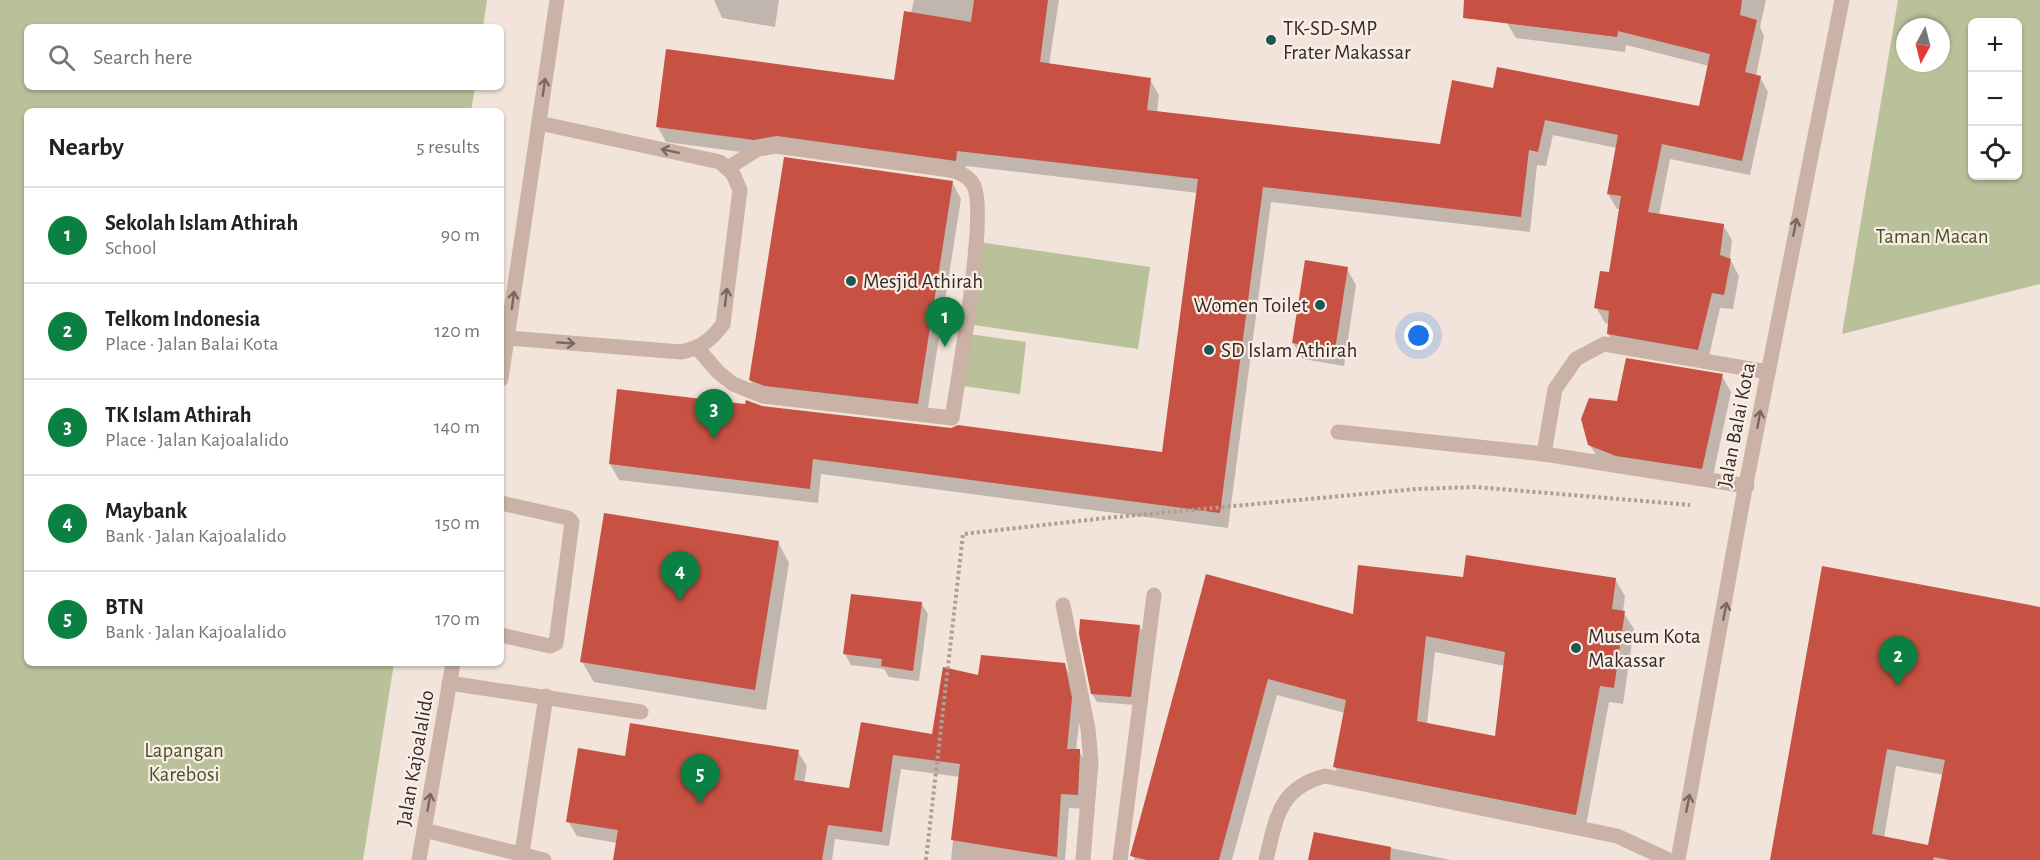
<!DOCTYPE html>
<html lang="en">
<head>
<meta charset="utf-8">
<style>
	:root { --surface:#fff; --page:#f6f6f6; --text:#222; --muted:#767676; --line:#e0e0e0; --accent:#0b8043 }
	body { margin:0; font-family:"Alegreya Sans",sans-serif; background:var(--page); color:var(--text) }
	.controls { position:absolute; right:18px; top:18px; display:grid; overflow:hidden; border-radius:9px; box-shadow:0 2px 4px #0004 }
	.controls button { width:54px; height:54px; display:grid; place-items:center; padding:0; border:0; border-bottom:2px solid var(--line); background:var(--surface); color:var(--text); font:30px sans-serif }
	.compass { position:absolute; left:1896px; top:18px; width:54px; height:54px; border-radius:50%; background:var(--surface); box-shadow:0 2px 4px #0004; rotate:187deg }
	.you { position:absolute; left:1419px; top:336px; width:21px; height:21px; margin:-15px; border:4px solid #fff; border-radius:50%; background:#1a73e8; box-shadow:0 0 0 9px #1a73e833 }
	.badge { display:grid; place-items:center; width:39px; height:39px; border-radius:50%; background:var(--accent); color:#fff; font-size:20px; font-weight:700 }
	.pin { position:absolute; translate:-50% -50px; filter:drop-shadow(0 2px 3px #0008) }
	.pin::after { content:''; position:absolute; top:32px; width:21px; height:18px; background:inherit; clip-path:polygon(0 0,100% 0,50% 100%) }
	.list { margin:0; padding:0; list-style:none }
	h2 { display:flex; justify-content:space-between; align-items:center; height:78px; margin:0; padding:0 24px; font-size:26px }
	h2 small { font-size:20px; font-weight:400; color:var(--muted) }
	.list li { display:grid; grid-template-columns:39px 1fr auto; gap:18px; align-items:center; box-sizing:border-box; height:96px; padding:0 24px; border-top:2px solid var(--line) }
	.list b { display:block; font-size:22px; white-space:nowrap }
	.list p { margin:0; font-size:20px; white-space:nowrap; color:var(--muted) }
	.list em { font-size:20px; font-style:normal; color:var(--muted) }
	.icon { flex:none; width:33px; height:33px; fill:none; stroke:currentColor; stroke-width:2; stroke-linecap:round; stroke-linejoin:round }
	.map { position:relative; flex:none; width:2040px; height:860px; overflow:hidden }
	.search { position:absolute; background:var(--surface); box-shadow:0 2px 4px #0004; left:24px; top:24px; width:480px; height:66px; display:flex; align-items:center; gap:15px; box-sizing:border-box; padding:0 21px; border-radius:9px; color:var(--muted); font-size:22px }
	.panel { position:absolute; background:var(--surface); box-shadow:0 2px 4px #0004; left:24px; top:108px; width:480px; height:558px; border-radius:9px }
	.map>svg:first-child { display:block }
	.green { fill:#b9c19a; fill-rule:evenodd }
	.shadow { fill:#0003; fill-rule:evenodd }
	.building { fill:#c75243; fill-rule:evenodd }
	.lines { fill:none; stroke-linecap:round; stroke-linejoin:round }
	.path { stroke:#b69c90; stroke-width:4; stroke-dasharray:3 3; stroke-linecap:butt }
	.service { stroke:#cab2a6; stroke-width:15 }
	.minor { stroke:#cab2a6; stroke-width:15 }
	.tertiary { stroke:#cab2a6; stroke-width:15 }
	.oneway { stroke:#796760 }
	.poi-dot { fill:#1c5754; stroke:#f9eee6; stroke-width:2 }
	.labels { text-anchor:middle; stroke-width:4.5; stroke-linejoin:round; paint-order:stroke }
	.poi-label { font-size:21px; fill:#362a27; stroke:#f9eee6; text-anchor:start }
	.park-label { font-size:21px; fill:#4a542b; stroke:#f9eee6 }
	.street-label { font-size:21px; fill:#362a27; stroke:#f9eee6 }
</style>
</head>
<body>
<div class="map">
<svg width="2040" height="860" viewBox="0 0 2040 860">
	<rect width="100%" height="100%" fill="#f2e4da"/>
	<g class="green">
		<path d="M0,0H487L483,27H27V87H475L471,111H27V663H394L363,860H0Z"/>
		<path d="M1898,0H2040V284L1842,334ZM1972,22H2018V176H1972ZM1905,27H1941V63H1905Z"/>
		<path d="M979,242L1150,267L1138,349L967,324Z"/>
		<path d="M969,334L1026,342L1020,394L963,386Z"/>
	</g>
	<g class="shadow">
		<path d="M714,0H779L775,27L722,18Z"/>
		<path d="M914,0H1059L1049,65L1150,80L1159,95L1157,112L1441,146L1494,90L1700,107L1709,66L1626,45L1625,52L1516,38L1507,23L1511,0H1766L1760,27L1764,36L1756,76L1760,77L1768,92L1750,175L1670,159L1659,215L1723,225L1732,240L1730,259L1739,276L1733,309L1720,308L1707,365L1617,349L1608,334L1609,324L1605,323L1596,307L1610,274L1621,209H1617L1608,194L1617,148L1553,135L1546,166L1537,165L1530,232L1271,202L1228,528L821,474L818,503L619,480L610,464L762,407L1164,454L1198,193L966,166L964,176L787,151L764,155L666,142L657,126L895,82Z"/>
		<path d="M952,182L961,199L926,420L760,396L750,380Z"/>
		<path d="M1347,269L1356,285L1344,366L1303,359L1293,343Z"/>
		<path d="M1722,376L1731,392L1711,485L1600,462L1590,445L1619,403Z"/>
		<path d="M778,542L789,563L766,710L594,682L582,662Z"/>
		<path d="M1823,568L2040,609V860H1930L1944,775L1896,766L1884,838L1905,860H1771Z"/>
		<path d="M1207,576L1354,616L1464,579H1615L1625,596L1623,612L1634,629L1623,704L1609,702L1585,831L1344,784L1335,767L1345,713L1277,695L1232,860H1135L1132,855ZM1435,652L1505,666L1496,738L1427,724Z"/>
		<path d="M921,603L928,614L919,681L889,677L884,669L851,665L845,654Z"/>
		<path d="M1139,626L1144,634L1135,705L1097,702L1092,694Z"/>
		<path d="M1064,664L1072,679L1080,714L1076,751H1079L1088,766L1086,809L1069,808L1065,860H1000L980,857L970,860H951L960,777L901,769L889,846L835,839L832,860H615L617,843L577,836L568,821L626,757L798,752L807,766L804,783L850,790L862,724L934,736L979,677Z"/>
		<path d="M1315,833L1451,860H1310Z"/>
	</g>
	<g class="building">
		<path d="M974,0H1048L1040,62L1151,78L1147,110L1440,144L1452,80L1493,88L1497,67L1699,106L1710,54L1618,31L1617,37L1463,18L1464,0H1742L1740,15L1757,20L1745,72L1761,76L1742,161L1662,144L1648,212L1724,224L1720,255L1731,259L1724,295L1712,293L1698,350L1607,334L1609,311L1594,308L1600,271L1609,272L1621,196L1607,194L1618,135L1545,120L1538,152L1529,150L1521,217L1263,187L1220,513L813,459L810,489L609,464L617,389L745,404L746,400L762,406L951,428L958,425L1162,452L1198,179L957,151L956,161L777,136L754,140L656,127L666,49L894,80L904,11L971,22Z"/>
		<path d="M784,157L953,181L918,404L765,386L749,380Z"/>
		<path d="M1305,260L1348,267L1335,350L1292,343Z"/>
		<path d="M1626,358L1723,374L1702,469L1616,456L1588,445L1581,419L1589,398L1617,401Z"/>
		<path d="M604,513L779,541L755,690L580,662Z"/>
		<path d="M1466,555L1616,578L1612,609L1625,611L1614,688L1600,686L1576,815L1333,767L1346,700L1268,679L1219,860H1147L1130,856L1206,574L1353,614L1358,565L1463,577ZM1426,636L1505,652L1495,736L1417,721Z"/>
		<path d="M1822,566L2040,607V860H1949L1934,857L1933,860H1770ZM1887,749L1945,760L1928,845L1872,834Z"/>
		<path d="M851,594L922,602L913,671L881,666L882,659L843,654Z"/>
		<path d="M1080,619L1140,625L1131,697L1091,694L1079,634Z"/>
		<path d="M981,655L1065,663L1072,698L1067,749H1080V754L1078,795L1061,794L1057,857L951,840L960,764L893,755L882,832L828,825L822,860H613L618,830L566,822L578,748L625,756L630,723L799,750L794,780L849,788L861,722L932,734L943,667L978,675Z"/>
		<path d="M1314,832L1391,847L1390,860H1308Z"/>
	</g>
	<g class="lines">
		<path class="path" d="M926,860L963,534L1106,518L1416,489L1476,487L1690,505"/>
		<g class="service">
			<path d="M508,338L681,352C701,348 711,340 723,324L740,190L733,174L720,162L539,123"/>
			<path d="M698,349L718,372L733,384L763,396L952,418C958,379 989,210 973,184C968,176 959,172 950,170L776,146L758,149L728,168"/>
			<path d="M1338,432L1544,454"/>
			<path d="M1747,486L1544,454L1555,389L1576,359L1604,344L1768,372"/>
			<path d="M501,503L568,518L572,522L556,643L550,646L501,635"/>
			<path d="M449,683L641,712"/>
			<path d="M424,830L544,860"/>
			<path d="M522,853L546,696"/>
			<path d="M1266,860C1276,820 1278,788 1325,776L1617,836L1669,860"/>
		</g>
		<g class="minor">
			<path d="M1063,605L1088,729L1091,762L1083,860"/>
			<path d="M969,852L1018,860"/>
			<path d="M1120,860L1154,595"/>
		</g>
		<g class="tertiary">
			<path d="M501,379L557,0"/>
			<path d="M419,860L453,663"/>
			<path d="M1678,860L1743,499L1842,0"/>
		</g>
	</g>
	<defs><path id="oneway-shaft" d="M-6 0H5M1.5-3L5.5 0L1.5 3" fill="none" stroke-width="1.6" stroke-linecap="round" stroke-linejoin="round" transform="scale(1.5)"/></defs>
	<g class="oneway">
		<use href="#oneway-shaft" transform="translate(544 87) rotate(-82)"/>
		<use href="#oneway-shaft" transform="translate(670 151) rotate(-168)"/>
		<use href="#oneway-shaft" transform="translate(1795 227) rotate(-79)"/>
		<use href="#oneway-shaft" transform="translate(726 297) rotate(-83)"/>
		<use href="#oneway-shaft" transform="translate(513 300) rotate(-82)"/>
		<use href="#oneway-shaft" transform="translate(566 343) rotate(4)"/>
		<use href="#oneway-shaft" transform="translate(1759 419) rotate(-80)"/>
		<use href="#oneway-shaft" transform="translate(1725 611) rotate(-79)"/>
		<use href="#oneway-shaft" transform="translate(429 802) rotate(-80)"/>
		<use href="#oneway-shaft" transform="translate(1688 803) rotate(-79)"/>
	</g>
	<g class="poi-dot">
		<circle cx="1271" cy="40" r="6"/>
		<circle cx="851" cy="281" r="6"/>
		<circle cx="1320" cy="305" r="6"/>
		<circle cx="1209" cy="350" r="6"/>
		<circle cx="1576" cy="648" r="6"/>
	</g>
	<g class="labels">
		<g class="poi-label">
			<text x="1283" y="35">TK-SD-SMP<tspan x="1283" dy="24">Frater Makassar</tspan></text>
			<text x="863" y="288">Mesjid Athirah</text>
			<text x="1308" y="312" text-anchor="end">Women Toilet</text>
			<text x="1221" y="357">SD Islam Athirah</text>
			<text x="1588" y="643">Museum Kota<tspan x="1588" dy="24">Makassar</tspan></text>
		</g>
		<g class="park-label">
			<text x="1932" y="243">Taman Macan</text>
			<text x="184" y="757">Lapangan<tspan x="184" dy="24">Karebosi</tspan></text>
		</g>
		<g class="street-label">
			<text transform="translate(1736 425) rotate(-79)" y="7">Jalan Balai Kota</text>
			<text transform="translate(415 758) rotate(-80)" y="7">Jalan Kajoalalido</text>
		</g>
	</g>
</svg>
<div class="controls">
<button>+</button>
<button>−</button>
<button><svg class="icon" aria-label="locate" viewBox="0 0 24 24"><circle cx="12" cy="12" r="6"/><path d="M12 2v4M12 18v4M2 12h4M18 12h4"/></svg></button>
</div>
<svg class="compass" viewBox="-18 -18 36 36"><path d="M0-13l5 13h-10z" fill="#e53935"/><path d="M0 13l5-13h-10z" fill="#767676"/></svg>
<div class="you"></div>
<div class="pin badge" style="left:945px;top:347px">1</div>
<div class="pin badge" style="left:1898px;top:686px">2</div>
<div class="pin badge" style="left:714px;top:439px">3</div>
<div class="pin badge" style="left:680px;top:601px">4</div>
<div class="pin badge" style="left:700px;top:804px">5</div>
<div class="search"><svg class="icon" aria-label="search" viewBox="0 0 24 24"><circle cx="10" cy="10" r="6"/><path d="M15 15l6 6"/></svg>Search here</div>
<section class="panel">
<h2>Nearby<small>5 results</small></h2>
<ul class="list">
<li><span class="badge">1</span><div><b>Sekolah Islam Athirah</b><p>School</p></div><em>90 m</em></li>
<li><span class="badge">2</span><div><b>Telkom Indonesia</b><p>Place · Jalan Balai Kota</p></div><em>120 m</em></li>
<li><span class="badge">3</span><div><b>TK Islam Athirah</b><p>Place · Jalan Kajoalalido</p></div><em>140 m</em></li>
<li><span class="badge">4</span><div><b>Maybank</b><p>Bank · Jalan Kajoalalido</p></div><em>150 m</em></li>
<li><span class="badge">5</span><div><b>BTN</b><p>Bank · Jalan Kajoalalido</p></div><em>170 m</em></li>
</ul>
</section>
</div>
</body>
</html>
